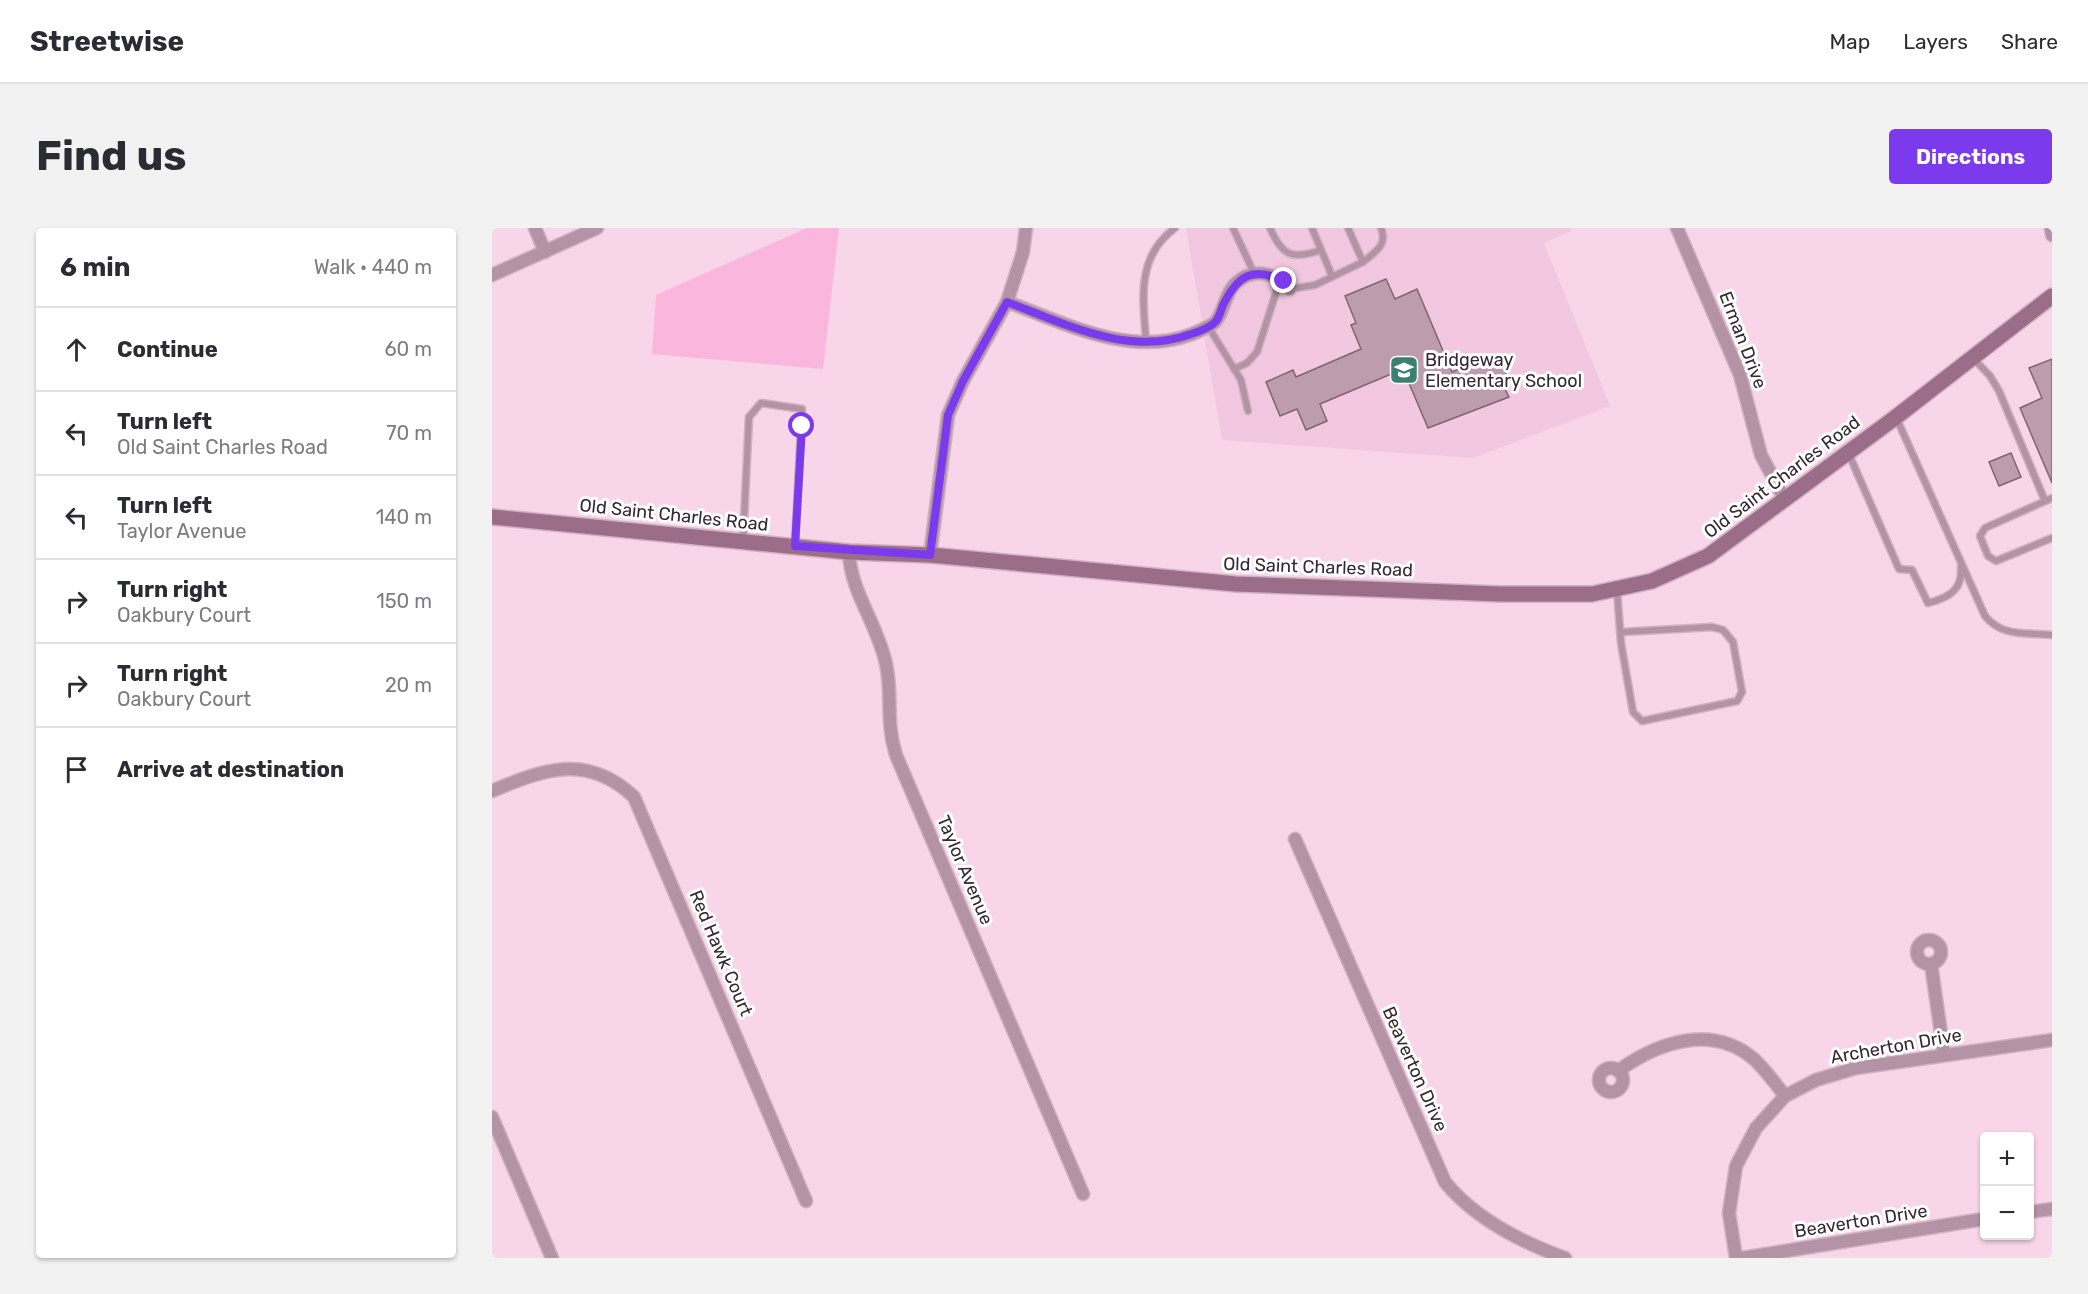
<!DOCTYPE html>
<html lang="en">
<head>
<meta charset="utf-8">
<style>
	:root { --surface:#fff; --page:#f2f2f3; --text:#2b2b33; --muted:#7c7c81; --line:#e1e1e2; --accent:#7c3aed }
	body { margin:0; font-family:Rubik,sans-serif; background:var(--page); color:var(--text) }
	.controls { position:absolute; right:18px; bottom:18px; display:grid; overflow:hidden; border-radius:6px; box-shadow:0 2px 4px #0004 }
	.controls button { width:54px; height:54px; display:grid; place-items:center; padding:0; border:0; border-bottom:2px solid var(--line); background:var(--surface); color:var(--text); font:30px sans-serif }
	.stop { position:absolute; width:18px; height:18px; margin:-14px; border:4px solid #7c3aed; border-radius:50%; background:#fff }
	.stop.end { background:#7c3aed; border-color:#fff; box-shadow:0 2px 6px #0008 }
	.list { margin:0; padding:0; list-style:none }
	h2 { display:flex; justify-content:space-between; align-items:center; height:78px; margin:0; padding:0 24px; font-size:26px }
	h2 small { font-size:20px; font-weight:400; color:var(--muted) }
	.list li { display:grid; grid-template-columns:39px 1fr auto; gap:18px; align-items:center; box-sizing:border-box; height:84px; padding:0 24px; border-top:2px solid var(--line) }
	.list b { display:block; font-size:22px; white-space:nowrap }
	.list p { margin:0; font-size:20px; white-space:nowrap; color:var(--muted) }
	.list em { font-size:20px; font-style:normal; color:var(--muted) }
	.icon { flex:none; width:33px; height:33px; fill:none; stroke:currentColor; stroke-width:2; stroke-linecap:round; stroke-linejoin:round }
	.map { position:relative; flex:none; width:1560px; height:1030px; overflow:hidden; border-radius:6px }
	header { display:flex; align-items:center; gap:36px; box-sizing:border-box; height:84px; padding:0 30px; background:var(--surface); border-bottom:2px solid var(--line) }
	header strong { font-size:28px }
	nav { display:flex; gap:33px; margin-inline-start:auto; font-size:21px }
	.intro { display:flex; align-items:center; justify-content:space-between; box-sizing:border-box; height:144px; padding:0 36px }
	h1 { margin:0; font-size:42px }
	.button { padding:15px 27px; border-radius:6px; background:var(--accent); color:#fff; font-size:21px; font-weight:700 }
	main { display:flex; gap:36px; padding:0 36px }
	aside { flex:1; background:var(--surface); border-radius:6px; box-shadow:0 2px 4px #0004 }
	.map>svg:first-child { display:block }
	.built { fill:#f2c8e0 }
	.green { fill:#fbb6de }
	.building { fill:#bd9cae; stroke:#816374; stroke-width:1.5 }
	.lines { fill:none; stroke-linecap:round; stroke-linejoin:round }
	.lane-casing { stroke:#d1b2c3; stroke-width:9 }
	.street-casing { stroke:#d1b2c3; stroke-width:15 }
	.secondary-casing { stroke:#d1b2c3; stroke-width:18 }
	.lane { stroke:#b393a5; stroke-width:6 }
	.street { stroke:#b393a5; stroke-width:12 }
	.secondary { stroke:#9b6d88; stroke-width:15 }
	.route { stroke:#7c3aed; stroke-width:8 }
	.labels { text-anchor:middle; stroke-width:6; stroke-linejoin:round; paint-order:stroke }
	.street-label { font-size:18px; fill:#35282f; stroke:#fff }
	.poi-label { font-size:18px; fill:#35282f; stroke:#fff; text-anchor:start }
</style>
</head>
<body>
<header>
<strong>Streetwise</strong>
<nav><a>Map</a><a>Layers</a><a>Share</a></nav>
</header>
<div class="intro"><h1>Find us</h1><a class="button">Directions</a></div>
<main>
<aside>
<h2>6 min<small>Walk · 440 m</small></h2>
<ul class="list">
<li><svg class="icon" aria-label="ahead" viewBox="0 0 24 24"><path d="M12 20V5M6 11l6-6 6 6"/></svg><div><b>Continue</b></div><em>60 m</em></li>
<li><svg class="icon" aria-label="left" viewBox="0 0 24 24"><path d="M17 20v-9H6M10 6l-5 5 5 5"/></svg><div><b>Turn left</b><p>Old Saint Charles Road</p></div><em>70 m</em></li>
<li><svg class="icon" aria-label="left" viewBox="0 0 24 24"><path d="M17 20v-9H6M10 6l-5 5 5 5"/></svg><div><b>Turn left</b><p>Taylor Avenue</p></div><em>140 m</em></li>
<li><svg class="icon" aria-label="right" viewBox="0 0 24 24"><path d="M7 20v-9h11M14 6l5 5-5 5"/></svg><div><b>Turn right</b><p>Oakbury Court</p></div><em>150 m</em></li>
<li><svg class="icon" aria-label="right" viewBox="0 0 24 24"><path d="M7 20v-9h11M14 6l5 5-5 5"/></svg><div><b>Turn right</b><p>Oakbury Court</p></div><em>20 m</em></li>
<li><svg class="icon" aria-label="arrive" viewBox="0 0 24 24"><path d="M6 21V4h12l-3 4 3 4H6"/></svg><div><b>Arrive at destination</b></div></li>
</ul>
</aside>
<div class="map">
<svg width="1560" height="1030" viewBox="0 0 1560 1030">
	<rect width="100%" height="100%" fill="#f8d5e8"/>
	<path class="built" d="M694,0H1078L1079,3L1052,15L1118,178L981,230L730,212Z"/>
	<path class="green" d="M315,0H347L331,141L160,126L164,67Z"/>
	<g class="building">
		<path d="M894,51L903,71L925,61L960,144L1000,127L1005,138L1010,136L1017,154L1011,157L1017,169L936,200L911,141L828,176L835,193L814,202L805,181L788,188L774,154L801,142L804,149L869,121L859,97L864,95L853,68Z"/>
		<path d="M1560,131V255L1528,180L1550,170L1537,140Z"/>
		<path d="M1519,225L1529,249L1507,258L1497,234Z"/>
	</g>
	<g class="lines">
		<g class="lane-casing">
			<g id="lane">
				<path d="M741,0L762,45"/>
				<path d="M778,0C790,28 800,32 829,22"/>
				<path d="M820,0L840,48"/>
				<path d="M871,34C883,24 896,17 889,0"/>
				<path d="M798,61L823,57L871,34L856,0"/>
				<path d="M716,98L749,152L756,183"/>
				<path d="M654,113C651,70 644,29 683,0"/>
				<path d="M1481,130L1498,148L1507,163L1553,273"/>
				<path d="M742,141L755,135L765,124L788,52"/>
				<path d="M1404,189L1493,388C1511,410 1535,404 1560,407"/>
				<path d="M1356,224L1407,341L1420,342L1436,375C1456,370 1471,362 1469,339"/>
				<path d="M1560,270L1493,300L1488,308L1496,328L1504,333L1560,310"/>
				<path d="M251,313L257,189L269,175L310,181L303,318"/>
				<path d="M1125,362L1129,415L1141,484L1150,493L1245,473L1250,464L1241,414L1231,402L1220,399L1130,404"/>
			</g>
		</g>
		<g class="street-casing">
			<g id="street">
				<path d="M43,0L53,24"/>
				<path d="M1185,0L1248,147L1269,227L1293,272"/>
				<path d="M1559,0L1560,7"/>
				<path d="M0,47L105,0"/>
				<path d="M515,74C573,95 638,130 700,106C707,103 720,98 724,93C732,83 733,66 743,56C760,39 783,44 798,61"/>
				<path d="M357,324C358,363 386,397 394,436C401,467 393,493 404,527L591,966"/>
				<path d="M438,327L456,187L471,153L515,74L531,24L534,0"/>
				<path d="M0,563C52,541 95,525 142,569L314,973"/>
				<path d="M803,611L953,954C983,991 1029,1014 1073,1030"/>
				<circle cx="1437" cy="724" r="12"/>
				<path d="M1439,736L1452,826"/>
				<circle cx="1119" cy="852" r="12"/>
				<path d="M1126,843C1166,814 1221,795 1263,832C1274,843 1284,856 1293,868"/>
				<path d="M0,889L60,1030"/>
				<path d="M1538,984L1560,981"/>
				<path d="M1244,1030L1237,985L1244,938L1264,900L1293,868L1324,852L1364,840L1560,812"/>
				<path d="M1250,1030L1492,991"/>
			</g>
		</g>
		<g class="secondary-casing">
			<path id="secondary" d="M0,289L357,324L438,327L744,356L1008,366H1100L1160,353L1216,328L1404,189L1560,68"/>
		</g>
		<use href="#lane" class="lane"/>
		<use href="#street" class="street"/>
		<use href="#secondary" class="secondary"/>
	</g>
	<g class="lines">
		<path class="route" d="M310,198L303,318L438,327L456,187L471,153L515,74C573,96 637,129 699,106C706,104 719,99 724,93C727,90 729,82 731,77C746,47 761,38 792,53"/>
	</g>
	<defs>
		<g id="school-square" transform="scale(1.5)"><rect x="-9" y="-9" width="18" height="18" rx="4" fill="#3c8074" stroke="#fff"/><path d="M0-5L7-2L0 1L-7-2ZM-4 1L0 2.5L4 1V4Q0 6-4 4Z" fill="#fff"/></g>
	</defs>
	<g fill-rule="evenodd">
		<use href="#school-square" x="912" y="142"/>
	</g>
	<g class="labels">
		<g class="street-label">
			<text transform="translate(1251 112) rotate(69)" y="6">Erman Drive</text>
			<text transform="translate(1290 249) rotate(-37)" y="6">Old Saint Charles Road</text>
			<text transform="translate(182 287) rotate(6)" y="6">Old Saint Charles Road</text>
			<text transform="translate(826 339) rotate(2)" y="6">Old Saint Charles Road</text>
			<text transform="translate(473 642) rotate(67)" y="6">Taylor Avenue</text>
			<text transform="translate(229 725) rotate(67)" y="6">Red Hawk Court</text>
			<text transform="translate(1404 818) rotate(-10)" y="6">Archerton Drive</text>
			<text transform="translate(923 841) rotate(66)" y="6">Beaverton Drive</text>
			<text transform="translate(1369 993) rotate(-9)" y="6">Beaverton Drive</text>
		</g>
		<g class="poi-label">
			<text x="933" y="138">Bridgeway<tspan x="933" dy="21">Elementary School</tspan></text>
		</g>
	</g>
</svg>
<div class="controls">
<button>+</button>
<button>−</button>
</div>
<div class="stop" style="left:310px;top:198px"></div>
<div class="stop end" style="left:792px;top:53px"></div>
</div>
</main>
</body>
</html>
